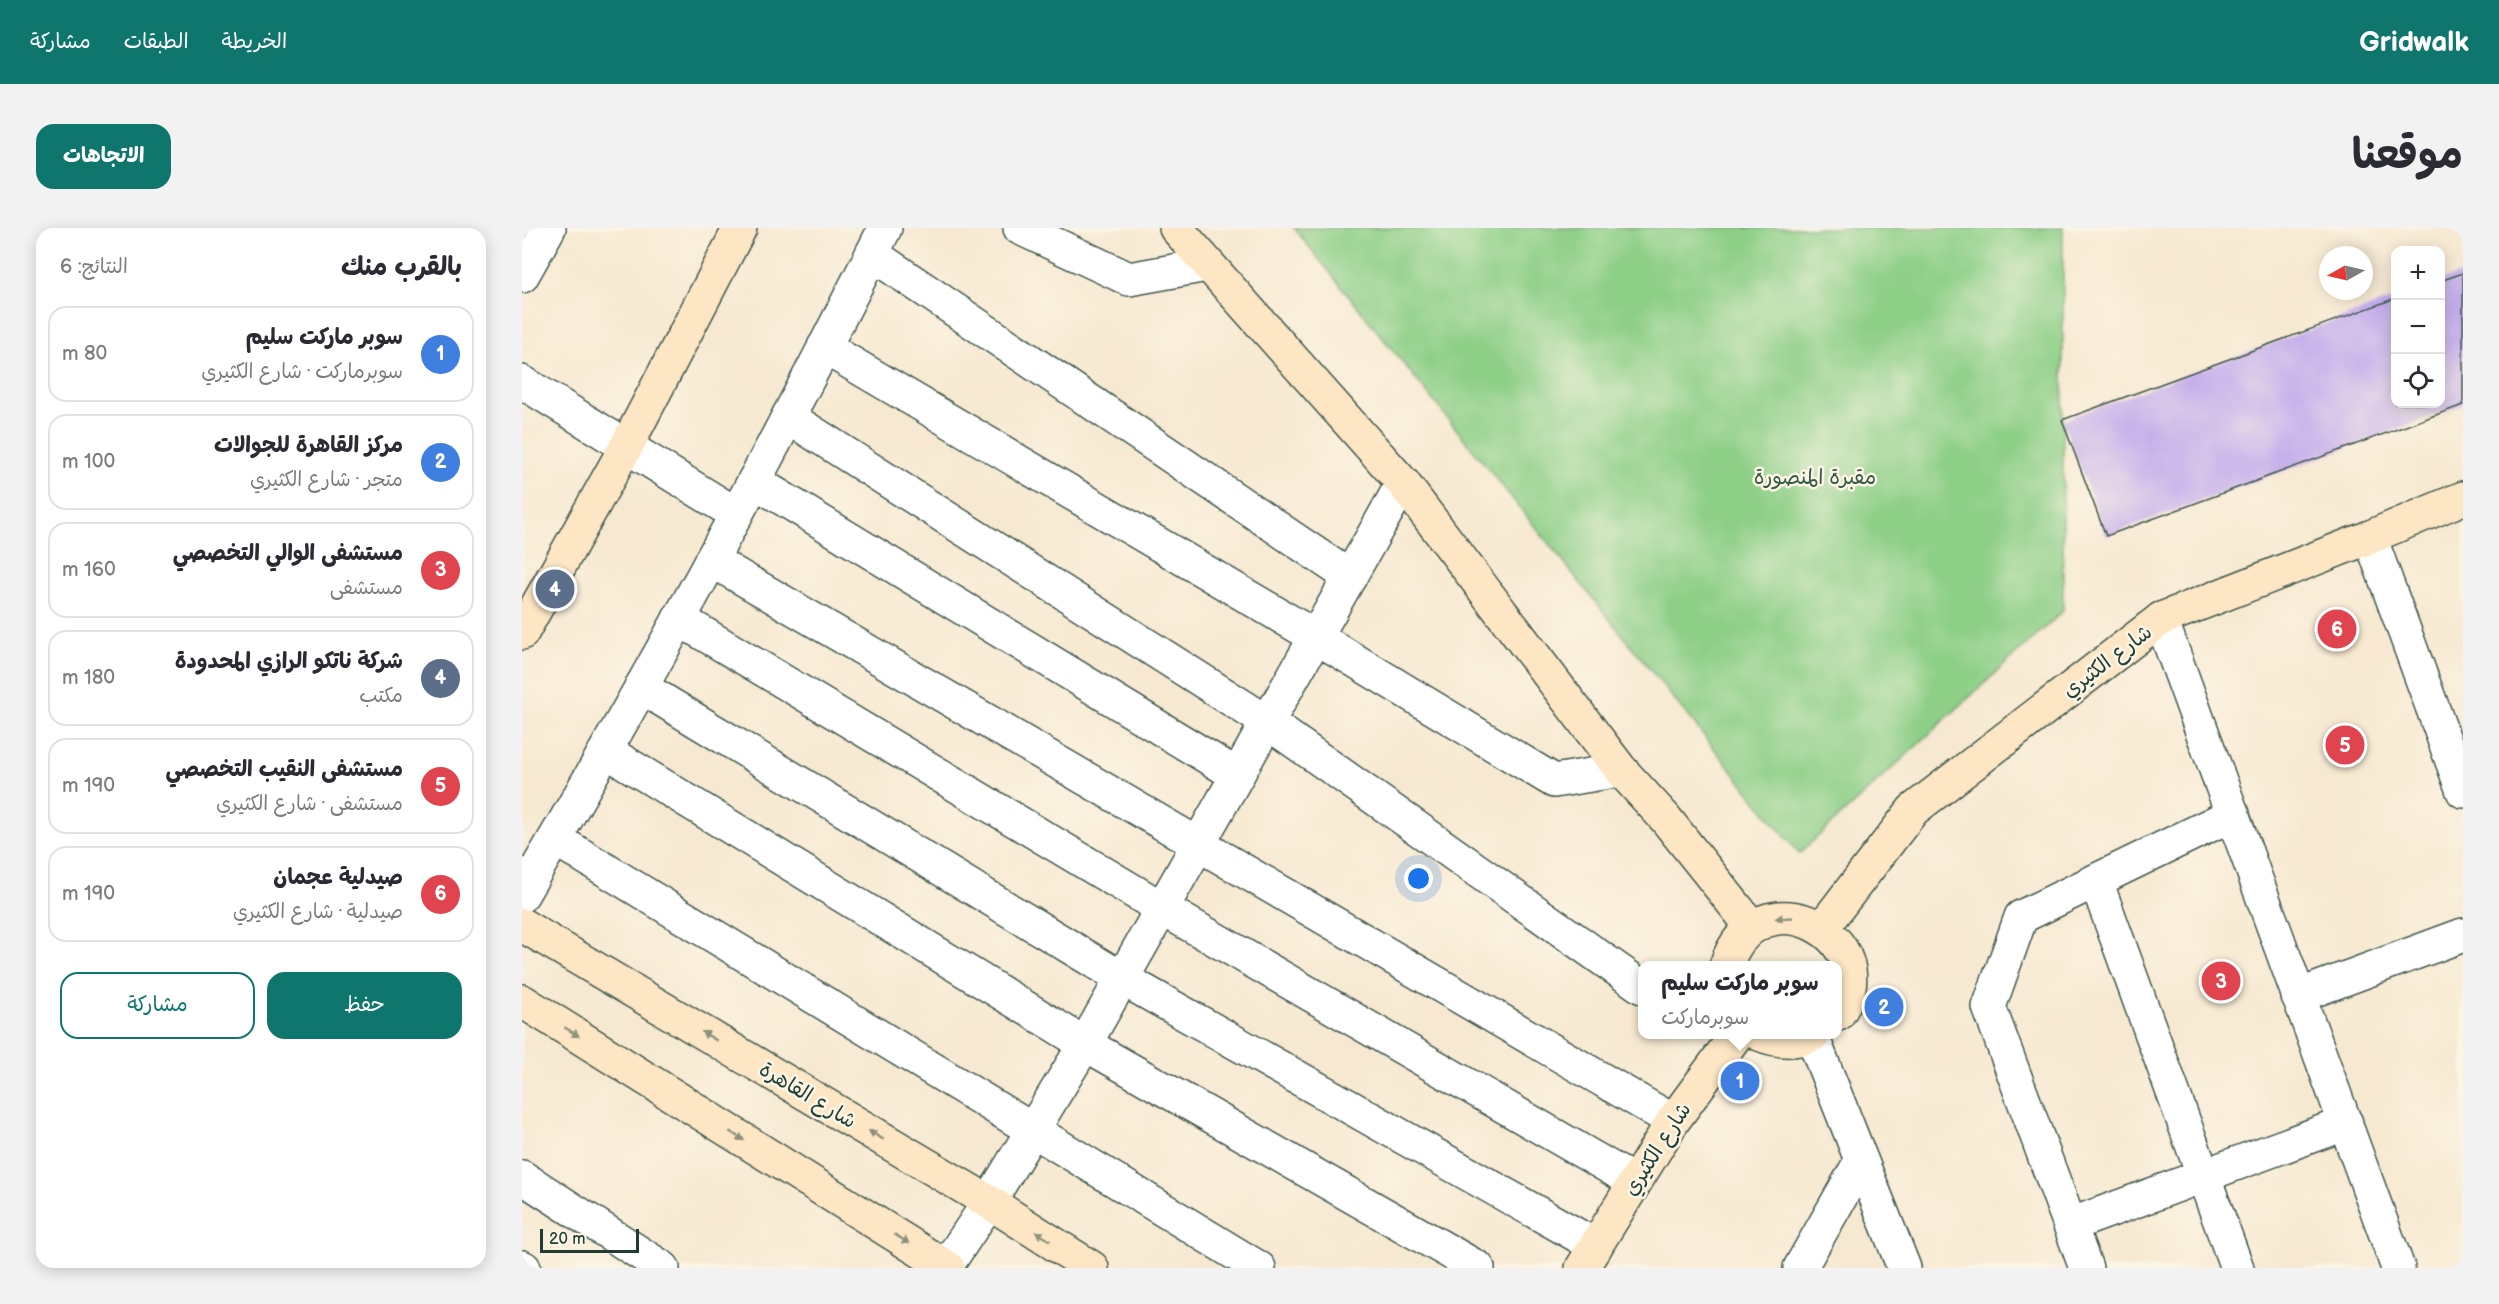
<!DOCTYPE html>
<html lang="ar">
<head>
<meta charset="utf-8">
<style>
	:root { --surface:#fff; --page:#f2f2f3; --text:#2b2b33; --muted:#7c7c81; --line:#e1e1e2; --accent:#0f766e }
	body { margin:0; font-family:"Balsamiq Sans","Playpen Sans Arabic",sans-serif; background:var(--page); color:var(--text); direction:rtl }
	.controls { position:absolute; right:18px; top:18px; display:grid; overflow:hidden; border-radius:12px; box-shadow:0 3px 15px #0003 }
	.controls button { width:54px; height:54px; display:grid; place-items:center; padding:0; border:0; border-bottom:2px solid var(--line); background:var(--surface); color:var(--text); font:30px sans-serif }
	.compass { position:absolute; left:1797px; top:18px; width:54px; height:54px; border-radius:50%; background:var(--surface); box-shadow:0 3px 15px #0003; rotate:262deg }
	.scale { position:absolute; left:18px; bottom:15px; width:99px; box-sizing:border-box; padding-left:6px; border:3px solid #1f3d34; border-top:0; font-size:16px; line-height:21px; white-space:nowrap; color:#1f3d34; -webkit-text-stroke:4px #fcf5e5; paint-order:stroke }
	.you { position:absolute; left:897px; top:651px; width:21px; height:21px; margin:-15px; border:4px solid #fff; border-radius:50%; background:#1a73e8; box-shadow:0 0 0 9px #1a73e833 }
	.badge { display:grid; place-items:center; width:39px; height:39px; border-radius:50%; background:var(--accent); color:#fff; font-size:20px; font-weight:700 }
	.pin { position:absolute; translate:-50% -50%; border:3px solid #fff; box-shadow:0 2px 6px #0006 }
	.popup { position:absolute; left:1116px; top:733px; width:204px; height:78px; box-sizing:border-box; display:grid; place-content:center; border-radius:12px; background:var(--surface); filter:drop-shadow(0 2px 4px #0005); font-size:20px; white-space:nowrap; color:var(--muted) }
	.popup b { font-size:22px; color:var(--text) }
	.popup::after { content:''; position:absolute; left:50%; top:100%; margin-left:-12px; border:12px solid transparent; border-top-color:var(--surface) }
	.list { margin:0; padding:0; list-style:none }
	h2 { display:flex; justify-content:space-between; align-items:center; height:78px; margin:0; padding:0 24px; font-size:26px }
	h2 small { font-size:20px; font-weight:400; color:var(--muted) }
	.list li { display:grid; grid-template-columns:39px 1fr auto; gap:18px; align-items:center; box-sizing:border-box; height:96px; margin:0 12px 12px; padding:0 12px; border:2px solid var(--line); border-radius:18px }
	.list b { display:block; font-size:22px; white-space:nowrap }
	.list p { margin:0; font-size:20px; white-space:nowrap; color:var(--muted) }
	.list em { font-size:20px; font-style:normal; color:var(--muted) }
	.actions { display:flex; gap:12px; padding:18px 24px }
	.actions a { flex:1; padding:14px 0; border:2px solid var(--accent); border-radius:18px; text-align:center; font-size:21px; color:var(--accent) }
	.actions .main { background:var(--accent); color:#fff }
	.icon { flex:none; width:33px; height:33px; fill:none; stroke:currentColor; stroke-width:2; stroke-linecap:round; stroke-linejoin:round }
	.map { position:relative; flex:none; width:1941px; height:1040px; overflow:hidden; direction:ltr; border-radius:18px }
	header { display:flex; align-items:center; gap:36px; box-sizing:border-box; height:84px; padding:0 30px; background:var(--accent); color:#fff }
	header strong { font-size:28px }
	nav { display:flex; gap:33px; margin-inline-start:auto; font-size:21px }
	.intro { display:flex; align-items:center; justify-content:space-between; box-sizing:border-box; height:144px; padding:0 36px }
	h1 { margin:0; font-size:42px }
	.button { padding:15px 27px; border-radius:18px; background:var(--accent); color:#fff; font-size:21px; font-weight:700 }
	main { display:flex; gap:36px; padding:0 36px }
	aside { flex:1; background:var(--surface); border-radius:18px; box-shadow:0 3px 15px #0003 }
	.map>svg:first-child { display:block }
	.green { fill:#8dcf87; stroke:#56865e; stroke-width:1.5 }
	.building { fill:#c2abec }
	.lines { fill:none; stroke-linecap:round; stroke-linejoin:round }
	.street-casing { stroke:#3f574c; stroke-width:36 }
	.secondary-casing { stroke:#3f574c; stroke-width:36 }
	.street { stroke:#fff; stroke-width:33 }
	.secondary { stroke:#fce6c4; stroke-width:33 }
	.oneway { fill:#8e927c }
	.labels { text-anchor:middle; stroke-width:5; stroke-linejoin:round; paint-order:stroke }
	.park-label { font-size:21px; fill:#355a45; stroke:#fcf5e5 }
	.street-label { font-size:21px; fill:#1f3d34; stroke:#fcf5e5 }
</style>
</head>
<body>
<header>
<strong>Gridwalk</strong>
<nav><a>الخريطة</a><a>الطبقات</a><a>مشاركة</a></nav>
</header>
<div class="intro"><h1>موقعنا</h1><a class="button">الاتجاهات</a></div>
<main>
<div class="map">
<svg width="1941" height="1040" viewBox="0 0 1941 1040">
	<rect width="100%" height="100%" fill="#fcf5e5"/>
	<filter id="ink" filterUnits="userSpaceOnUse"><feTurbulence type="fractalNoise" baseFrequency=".0167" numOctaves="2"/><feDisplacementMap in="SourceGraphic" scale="12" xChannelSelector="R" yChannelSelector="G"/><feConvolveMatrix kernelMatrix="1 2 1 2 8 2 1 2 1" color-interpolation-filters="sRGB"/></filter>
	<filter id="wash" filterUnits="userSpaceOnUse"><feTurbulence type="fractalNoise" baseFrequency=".008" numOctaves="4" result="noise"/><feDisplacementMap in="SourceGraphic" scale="24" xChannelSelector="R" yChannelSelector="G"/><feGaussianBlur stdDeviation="1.35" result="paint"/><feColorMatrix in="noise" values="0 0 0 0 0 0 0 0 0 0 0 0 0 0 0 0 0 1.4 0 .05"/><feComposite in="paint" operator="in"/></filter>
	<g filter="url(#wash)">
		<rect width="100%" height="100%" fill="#f7e9d1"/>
		<path class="green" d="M772,0H1541V383L1277,626Z"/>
		<g id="blocks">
			<path class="building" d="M1941,45V177L1584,308L1540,192L1874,70V176H1918V53Z"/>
		</g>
	</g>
	<g filter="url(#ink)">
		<use href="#blocks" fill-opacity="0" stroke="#3f574c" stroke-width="1.5"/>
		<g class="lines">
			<g class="street-casing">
				<g id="street">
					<path d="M498,0L607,51L685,37"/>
					<path d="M350,26L828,349"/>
					<path d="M0,48L27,0"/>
					<path d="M302,119L794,409L1032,553L1099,542"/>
					<path d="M0,154L214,286"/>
					<path d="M266,189L745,494L1120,759"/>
					<path d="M232,253L715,547"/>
					<path d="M1848,309L1941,563"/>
					<path d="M189,332L1151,893"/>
					<path d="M157,391L641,681L1113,954"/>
					<path d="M1639,391L1876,1040"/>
					<path d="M119,459L601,751L1074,1018"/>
					<path d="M84,523L563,816L956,1040"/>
					<path d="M33,611L737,1040"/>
					<path d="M1574,653L1715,1040"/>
					<path d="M0,667C128,449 250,226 363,0"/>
					<path d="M1776,768L1941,707"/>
					<path d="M1290,808L1382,1040"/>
					<path d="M0,949L141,1040"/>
					<path d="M1548,997L1824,895"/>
					<path d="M0,1039L2,1040"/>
					<path d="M423,1040L467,974L563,816L881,255"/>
					<path d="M1278,1040L1339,933"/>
					<path d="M1564,1040L1467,779L1499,689L1711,586"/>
				</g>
			</g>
			<g class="secondary-casing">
				<g id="secondary">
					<path d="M654,0L881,255L1099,542L1143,590L1230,699"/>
					<path d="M0,405L105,217L218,0"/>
					<path d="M0,697L467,974L570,1040"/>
					<path d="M1300,700L1391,582L1639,391L1848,309L1941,270"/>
					<path d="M1204,738C1237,639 1367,711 1316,786"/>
					<path d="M0,773L426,1040"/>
					<path d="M1237,806C1256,814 1273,815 1292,806"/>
					<path d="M1060,1040L1151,893L1215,806"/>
				</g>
			</g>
			<use href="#street" class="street"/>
			<use href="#secondary" class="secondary"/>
		</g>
		<defs><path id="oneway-solid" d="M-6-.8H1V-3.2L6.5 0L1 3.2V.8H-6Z" transform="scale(1.5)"/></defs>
		<g class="oneway">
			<use href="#oneway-solid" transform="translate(1262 690) rotate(177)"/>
			<use href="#oneway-solid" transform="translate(50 804) rotate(32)"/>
			<use href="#oneway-solid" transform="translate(187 808) rotate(-149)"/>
			<use href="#oneway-solid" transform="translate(354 907) rotate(-149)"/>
			<use href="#oneway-solid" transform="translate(215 908) rotate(32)"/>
			<use href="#oneway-solid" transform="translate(521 1008) rotate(-147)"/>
			<use href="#oneway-solid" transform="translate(380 1011) rotate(32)"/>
		</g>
	</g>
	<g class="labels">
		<g class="park-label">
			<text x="1293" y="256">مقبرة المنصورة</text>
		</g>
		<g class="street-label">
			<text transform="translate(1585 433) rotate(-37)" y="7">شارع الكثيري</text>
			<text transform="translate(286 867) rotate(31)" y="7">شارع القاهرة</text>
			<text transform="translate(1135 921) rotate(-57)" y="7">شارع الكثيري</text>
		</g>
	</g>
</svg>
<div class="controls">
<button>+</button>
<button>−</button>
<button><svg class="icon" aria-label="locate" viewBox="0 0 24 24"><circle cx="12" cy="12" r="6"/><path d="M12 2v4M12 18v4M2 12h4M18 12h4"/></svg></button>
</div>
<svg class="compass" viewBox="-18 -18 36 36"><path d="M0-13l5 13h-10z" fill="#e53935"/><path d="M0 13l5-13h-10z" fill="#7c7c81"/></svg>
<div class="scale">20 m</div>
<div class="you"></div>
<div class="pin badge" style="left:1218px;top:853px;background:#3f7fe0">1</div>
<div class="popup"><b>سوبر ماركت سليم</b>سوبرماركت</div>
<div class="pin badge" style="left:1362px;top:779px;background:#3f7fe0">2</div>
<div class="pin badge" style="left:1699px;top:753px;background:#e0444e">3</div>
<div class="pin badge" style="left:33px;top:361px;background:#5c6f8a">4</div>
<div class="pin badge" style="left:1823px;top:517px;background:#e0444e">5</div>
<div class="pin badge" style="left:1815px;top:401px;background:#e0444e">6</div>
</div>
<aside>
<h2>بالقرب منك<small>النتائج: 6</small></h2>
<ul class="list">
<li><span class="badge" style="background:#3f7fe0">1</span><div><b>سوبر ماركت سليم</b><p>سوبرماركت · شارع الكثيري</p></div><em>80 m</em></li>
<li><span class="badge" style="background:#3f7fe0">2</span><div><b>مركز القاهرة للجوالات</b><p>متجر · شارع الكثيري</p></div><em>100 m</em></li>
<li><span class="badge" style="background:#e0444e">3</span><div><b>مستشفى الوالي التخصصي</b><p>مستشفى</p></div><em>160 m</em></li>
<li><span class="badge" style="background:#5c6f8a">4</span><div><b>شركة ناتكو الرازي المحدودة</b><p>مكتب</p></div><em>180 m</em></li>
<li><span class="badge" style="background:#e0444e">5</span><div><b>مستشفى النقيب التخصصي</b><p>مستشفى · شارع الكثيري</p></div><em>190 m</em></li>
<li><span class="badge" style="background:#e0444e">6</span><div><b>صيدلية عجمان</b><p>صيدلية · شارع الكثيري</p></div><em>190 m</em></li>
</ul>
<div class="actions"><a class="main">حفظ</a><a>مشاركة</a></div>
</aside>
</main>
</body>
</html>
